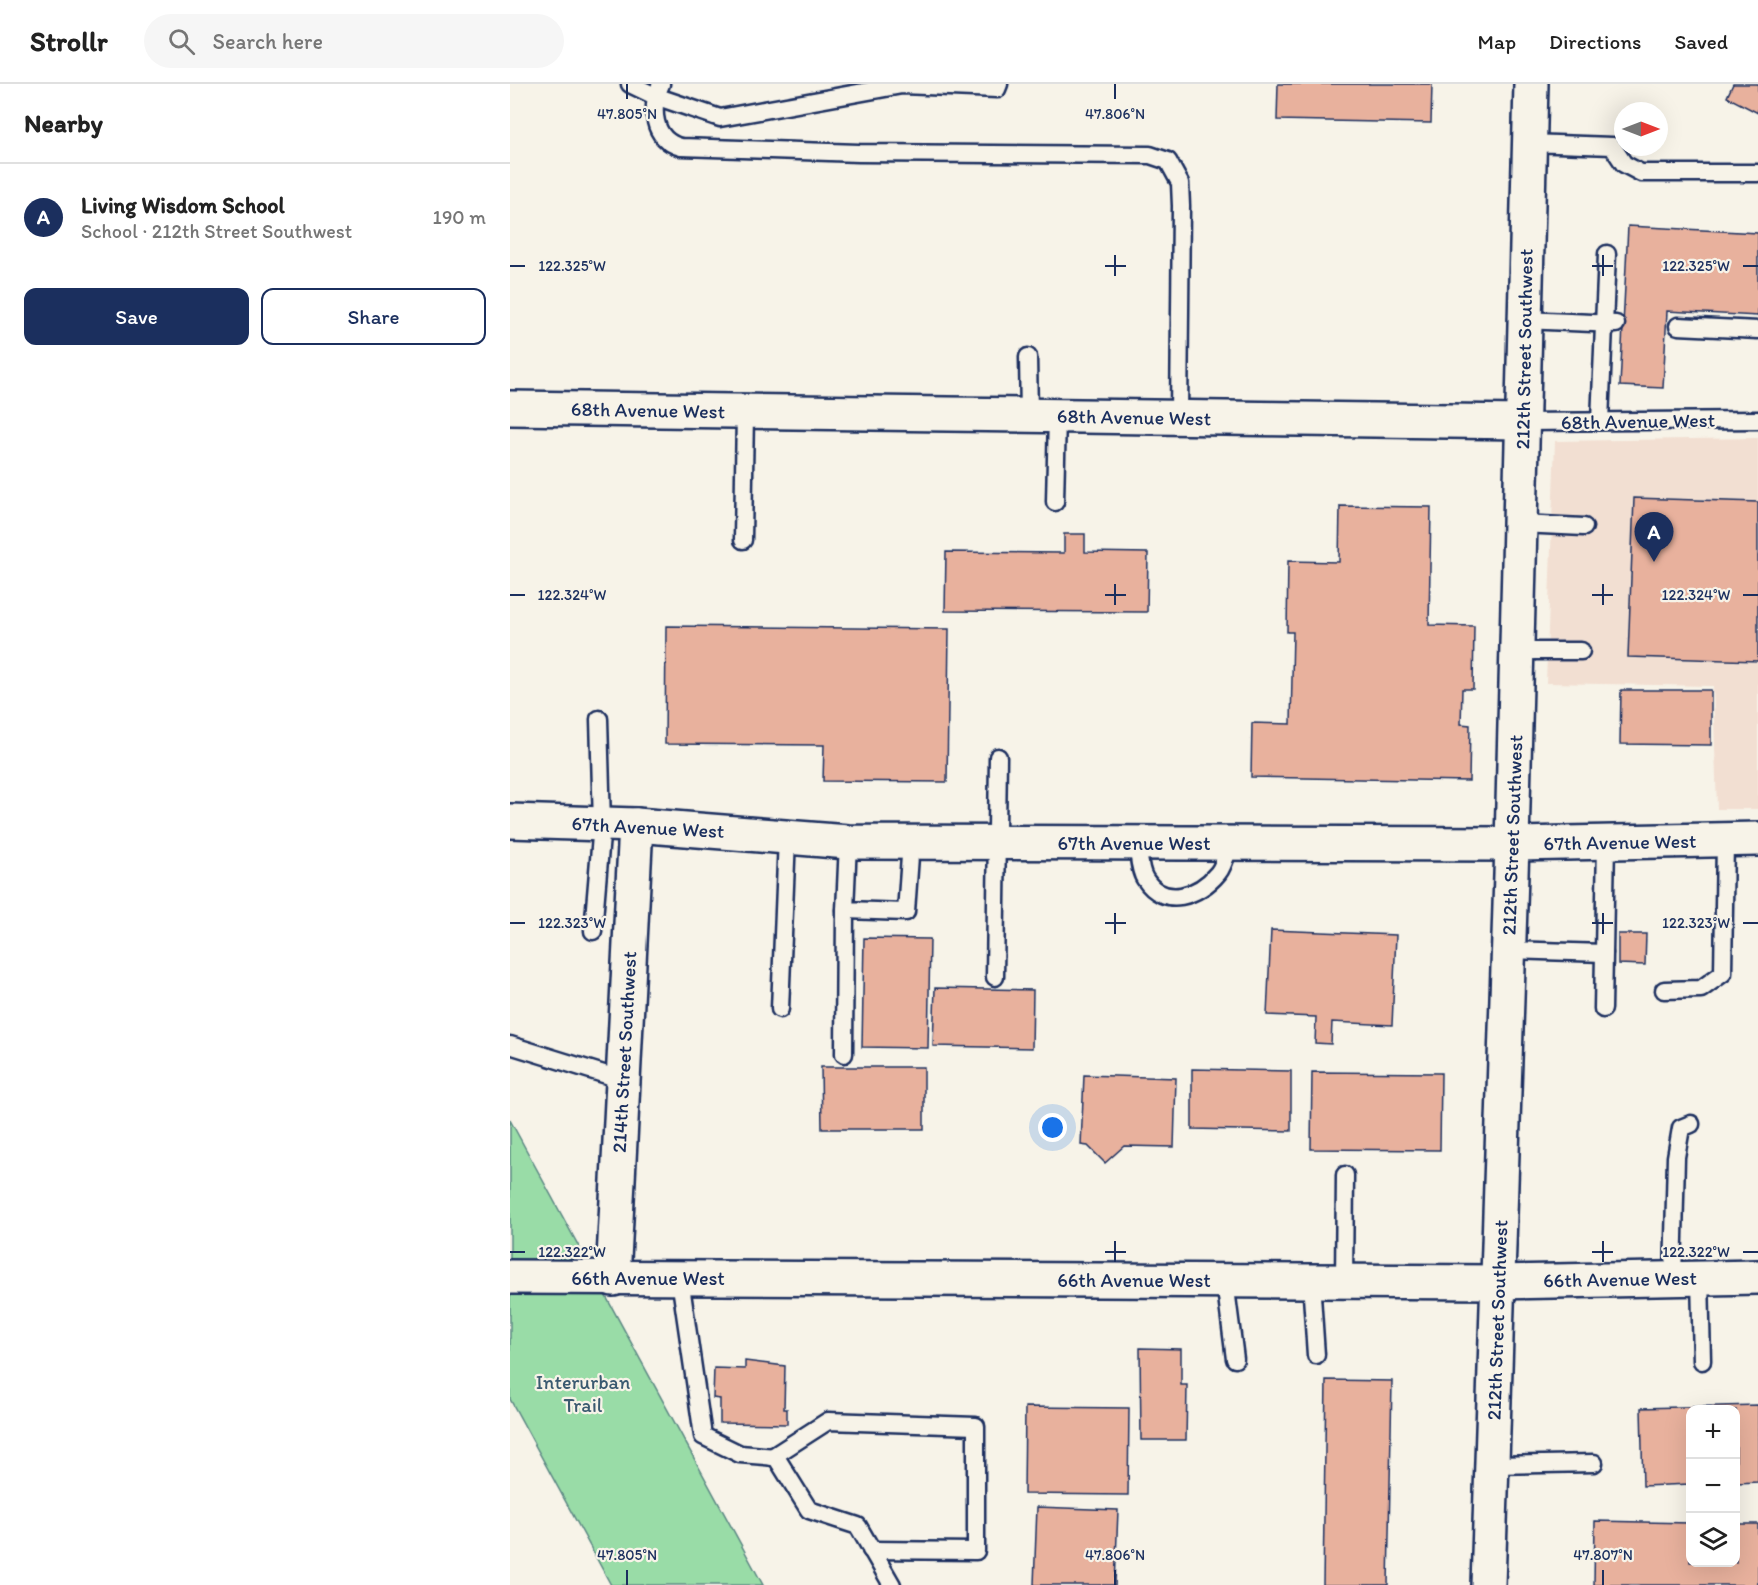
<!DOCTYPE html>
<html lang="en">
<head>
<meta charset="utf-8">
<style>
	:root { --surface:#fff; --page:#f6f6f6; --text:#222; --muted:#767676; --line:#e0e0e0; --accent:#1b2f5e }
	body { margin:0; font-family:Itim,sans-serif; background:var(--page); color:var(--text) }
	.controls { position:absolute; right:18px; bottom:18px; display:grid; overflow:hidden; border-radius:12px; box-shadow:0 6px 24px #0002 }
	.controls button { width:54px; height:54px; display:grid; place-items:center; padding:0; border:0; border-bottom:2px solid var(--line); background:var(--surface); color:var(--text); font:30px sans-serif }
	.compass { position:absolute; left:1104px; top:18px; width:54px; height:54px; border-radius:50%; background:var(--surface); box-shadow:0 6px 24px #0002; rotate:90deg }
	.you { position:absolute; left:543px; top:1044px; width:21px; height:21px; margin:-15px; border:4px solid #fff; border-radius:50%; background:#1a73e8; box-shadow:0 0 0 9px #1a73e833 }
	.badge { display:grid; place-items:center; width:39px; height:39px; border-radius:50%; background:var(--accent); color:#fff; font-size:20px; font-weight:700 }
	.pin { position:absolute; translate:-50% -50px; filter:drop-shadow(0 2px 3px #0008) }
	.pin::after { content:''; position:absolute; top:32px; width:21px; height:18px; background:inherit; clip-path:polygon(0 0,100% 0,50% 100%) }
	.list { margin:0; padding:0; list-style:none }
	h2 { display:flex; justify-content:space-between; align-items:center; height:78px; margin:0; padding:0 24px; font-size:26px }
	h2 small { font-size:20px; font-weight:400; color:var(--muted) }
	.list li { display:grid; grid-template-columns:39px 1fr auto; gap:18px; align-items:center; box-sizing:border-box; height:108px; padding:0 24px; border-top:2px solid var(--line) }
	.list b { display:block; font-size:22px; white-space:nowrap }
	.list p { margin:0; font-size:20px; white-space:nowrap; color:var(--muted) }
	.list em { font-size:20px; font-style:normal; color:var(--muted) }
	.actions { display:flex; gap:12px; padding:18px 24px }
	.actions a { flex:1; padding:14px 0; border:2px solid var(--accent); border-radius:12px; text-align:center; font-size:21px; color:var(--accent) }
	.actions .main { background:var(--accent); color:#fff }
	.icon { flex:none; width:33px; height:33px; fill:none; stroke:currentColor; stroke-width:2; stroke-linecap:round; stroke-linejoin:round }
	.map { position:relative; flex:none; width:1248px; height:1501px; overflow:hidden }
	header { display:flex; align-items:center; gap:36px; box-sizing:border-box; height:84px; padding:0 30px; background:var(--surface); border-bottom:2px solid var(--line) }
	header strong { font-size:28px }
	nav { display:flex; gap:33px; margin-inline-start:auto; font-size:21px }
	.search { width:420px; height:54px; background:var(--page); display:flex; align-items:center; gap:15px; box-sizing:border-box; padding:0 21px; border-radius:33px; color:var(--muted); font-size:22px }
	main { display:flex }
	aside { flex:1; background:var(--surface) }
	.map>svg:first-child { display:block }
	.built { fill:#f2dfd2 }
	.green { fill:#99dca7; stroke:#5a8682; stroke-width:1.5 }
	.building { fill:#e8b19d; stroke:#1b2f5e; stroke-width:1.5 }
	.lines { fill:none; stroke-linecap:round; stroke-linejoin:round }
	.lane-casing { stroke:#1b2f5e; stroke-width:21 }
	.street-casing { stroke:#1b2f5e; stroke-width:38 }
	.secondary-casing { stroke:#1b2f5e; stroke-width:38 }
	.lane { stroke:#f7f3e8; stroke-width:16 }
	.street { stroke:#f7f3e8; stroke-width:33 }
	.secondary { stroke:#f7f3e8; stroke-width:33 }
	.ticks { fill:none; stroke:#1b2f5e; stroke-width:2 }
	.labels { text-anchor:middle; stroke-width:4.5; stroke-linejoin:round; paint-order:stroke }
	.street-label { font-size:20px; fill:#1b2f5e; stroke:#f7f3e8 }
	.park-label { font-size:20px; fill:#3a5a70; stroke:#f7f3e8 }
	.ticks-label { font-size:15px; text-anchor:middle; fill:#1b2f5e; stroke:#f7f3e8; stroke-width:4.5; stroke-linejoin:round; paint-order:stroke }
</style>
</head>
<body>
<header>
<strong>Strollr</strong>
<div class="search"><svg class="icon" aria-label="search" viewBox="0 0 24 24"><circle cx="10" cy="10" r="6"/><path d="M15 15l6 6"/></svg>Search here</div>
<nav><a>Map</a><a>Directions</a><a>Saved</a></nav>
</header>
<main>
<aside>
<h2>Nearby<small></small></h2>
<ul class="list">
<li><span class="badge">A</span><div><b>Living Wisdom School</b><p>School · 212th Street Southwest</p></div><em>190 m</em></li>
</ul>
<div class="actions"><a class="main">Save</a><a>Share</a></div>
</aside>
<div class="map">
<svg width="1248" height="1501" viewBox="0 0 1248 1501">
	<rect width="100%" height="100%" fill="#f7f3e8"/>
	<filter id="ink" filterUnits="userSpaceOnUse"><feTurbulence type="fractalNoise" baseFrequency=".0167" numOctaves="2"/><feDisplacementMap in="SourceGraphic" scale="12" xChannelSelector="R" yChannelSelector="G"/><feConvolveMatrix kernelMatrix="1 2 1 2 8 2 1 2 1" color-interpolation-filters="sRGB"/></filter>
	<g filter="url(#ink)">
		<path class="built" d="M1248,354V725H1207L1203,602L1036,599L1045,357Z"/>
		<path class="green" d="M0,1036L253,1501H101L0,1315Z"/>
		<g class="building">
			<path d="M768,0H922L921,39L767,36Z"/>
			<path d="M1223,0H1248V29L1217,13Z"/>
			<path d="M1118,142L1248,149V232L1157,227L1153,304L1110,302Z"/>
			<path d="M1124,414L1248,418V577L1118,573Z"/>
			<path d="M830,422L921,423L919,541L964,542L963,605H952L951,640L960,641L959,697L741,693L742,639L781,640L783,548H777L778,477L829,478Z"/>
			<path d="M554,450H575V468L638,469L637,528L435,527L436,468L554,469Z"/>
			<path d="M156,542L439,545L437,698L313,697L314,661L155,660Z"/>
			<path d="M1111,606H1201V661L1110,660Z"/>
			<path d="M761,846L886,851L882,941L822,938L821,960L805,959L806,933L757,931Z"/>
			<path d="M1108,850H1136L1135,881L1108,880Z"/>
			<path d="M354,854L420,855L418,964L352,963Z"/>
			<path d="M425,904L523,906L522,964L423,962Z"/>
			<path d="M311,983H414V1045H312Z"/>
			<path d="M682,985L781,987V1047L682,1045Z"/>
			<path d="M802,988L931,989L930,1066L801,1065Z"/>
			<path d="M574,991L666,994L664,1063L614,1062L595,1079L578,1062L571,1061Z"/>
			<path d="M630,1264L671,1265V1301H677L676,1356H631Z"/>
			<path d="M235,1277L275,1282L274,1325H277V1340L210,1339V1315L203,1314L204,1284L235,1285Z"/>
			<path d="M816,1296L882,1297L878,1501H813Z"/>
			<path d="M1248,1321V1398L1226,1399V1326H1180V1400L1133,1402L1131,1324Z"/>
			<path d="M515,1323L619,1324L618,1411L514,1410Z"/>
			<path d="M527,1423L608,1426L605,1501H524Z"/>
			<path d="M1085,1437L1180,1439V1478H1226V1440H1248V1501H1084Z"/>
		</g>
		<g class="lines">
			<g class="lane-casing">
				<g id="lane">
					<path d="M120,0L145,12L210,34L392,1L487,5L489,0"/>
					<path d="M151,0C140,23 142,56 171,63L349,69L640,71L658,77L670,99L671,122L669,333"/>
					<path d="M1019,59L1102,62L1114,80L1131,89H1248"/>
					<path d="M1013,236L1106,240"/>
					<path d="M1168,242L1248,246"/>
					<path d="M518,273L519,331"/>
					<path d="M1090,337L1097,170"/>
					<path d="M1013,338L1248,336"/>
					<path d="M545,418L547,331"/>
					<path d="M1010,440L1074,443"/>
					<path d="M233,456L235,328"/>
					<path d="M1007,567H1071"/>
					<path d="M338,758L335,826L396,828L401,758"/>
					<path d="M627,759C629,769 629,786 635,795C654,825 689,812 708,789C714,782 717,768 720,759"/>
					<path d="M83,847L92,740L89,635"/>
					<path d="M998,866L1094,869"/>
					<path d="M485,893L488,673"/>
					<path d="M1154,906L1191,905L1213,889L1215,756"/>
					<path d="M270,925L277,753"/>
					<path d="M1093,925L1096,758"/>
					<path d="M0,961L113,996"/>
					<path d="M334,970L335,826"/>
					<path d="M1163,1194L1166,1073L1171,1044L1181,1040"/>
					<path d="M1190,1194L1192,1277"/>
					<path d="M170,1195L193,1352L230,1370L266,1373L299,1426L348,1442L382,1501"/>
					<path d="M715,1197L725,1275"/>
					<path d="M801,1197L806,1271"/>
					<path d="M834,1197L835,1091"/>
					<path d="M262,1373L318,1337L466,1342V1467L361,1466"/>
					<path d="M983,1381L1084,1379"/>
				</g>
			</g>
			<g class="street-casing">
				<g id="street">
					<path d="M0,324L1013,338"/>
					<path d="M0,737L126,741L338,758L1002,760L1248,755"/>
					<path d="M103,1195L126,741"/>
				</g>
			</g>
			<g class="secondary-casing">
				<g id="secondary">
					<path d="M0,1193L989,1198L1248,1193"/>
					<path d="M978,1501L1002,760L1021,0"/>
				</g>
			</g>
			<use href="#lane" class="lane"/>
			<use href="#street" class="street"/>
			<use href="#secondary" class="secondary"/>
		</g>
	</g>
	<path class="ticks" d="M117,0V15M605,0V15M605,171V192M1093,171V192M0,182H15M595,182H616M1082,182H1103M1233,182H1248M605,500V521M1093,500V521M0,511H15M595,511H616M1082,511H1103M1233,511H1248M605,829V850M1093,829V850M0,839H15M595,839H616M1082,839H1103M1233,839H1248M605,1157V1178M1093,1157V1178M0,1168H15M595,1168H616M1082,1168H1103M1233,1168H1248M117,1486V1501M605,1486V1501M1093,1486V1501"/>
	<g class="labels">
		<g class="street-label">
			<text transform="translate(1014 265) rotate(-89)" y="7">212th Street Southwest</text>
			<text transform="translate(138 326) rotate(1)" y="7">68th Avenue West</text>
			<text transform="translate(624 333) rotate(1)" y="7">68th Avenue West</text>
			<text transform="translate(1128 337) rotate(-1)" y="7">68th Avenue West</text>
			<text transform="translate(138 743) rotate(3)" y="7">67th Avenue West</text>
			<text transform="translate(1002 751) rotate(-88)" y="7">212th Street Southwest</text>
			<text transform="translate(1110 758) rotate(-1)" y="7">67th Avenue West</text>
			<text x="624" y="766">67th Avenue West</text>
			<text transform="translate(114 968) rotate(-87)" y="7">214th Street Southwest</text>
			<text x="138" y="1201">66th Avenue West</text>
			<text transform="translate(1110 1195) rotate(-1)" y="7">66th Avenue West</text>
			<text x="624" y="1203">66th Avenue West</text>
			<text transform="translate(987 1236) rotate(-88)" y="7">212th Street Southwest</text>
		</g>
		<g class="park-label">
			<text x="73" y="1305">Interurban<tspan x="73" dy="23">Trail</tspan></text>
		</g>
	</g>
	<g class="ticks-label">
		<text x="117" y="35">47.805°N</text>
		<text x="605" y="35">47.806°N</text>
		<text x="1186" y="187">122.325°W</text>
		<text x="62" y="187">122.325°W</text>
		<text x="1186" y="516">122.324°W</text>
		<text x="62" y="516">122.324°W</text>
		<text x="62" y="844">122.323°W</text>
		<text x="1186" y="844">122.323°W</text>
		<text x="1186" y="1173">122.322°W</text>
		<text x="62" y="1173">122.322°W</text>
		<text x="117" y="1476">47.805°N</text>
		<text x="605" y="1476">47.806°N</text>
		<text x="1093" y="1476">47.807°N</text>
	</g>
</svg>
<div class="controls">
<button>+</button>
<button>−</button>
<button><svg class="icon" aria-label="layers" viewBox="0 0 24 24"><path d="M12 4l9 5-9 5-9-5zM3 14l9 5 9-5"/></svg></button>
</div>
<svg class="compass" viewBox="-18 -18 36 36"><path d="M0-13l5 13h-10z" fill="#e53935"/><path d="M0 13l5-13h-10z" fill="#767676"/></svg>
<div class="you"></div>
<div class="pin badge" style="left:1144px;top:478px">A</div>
</div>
</main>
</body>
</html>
